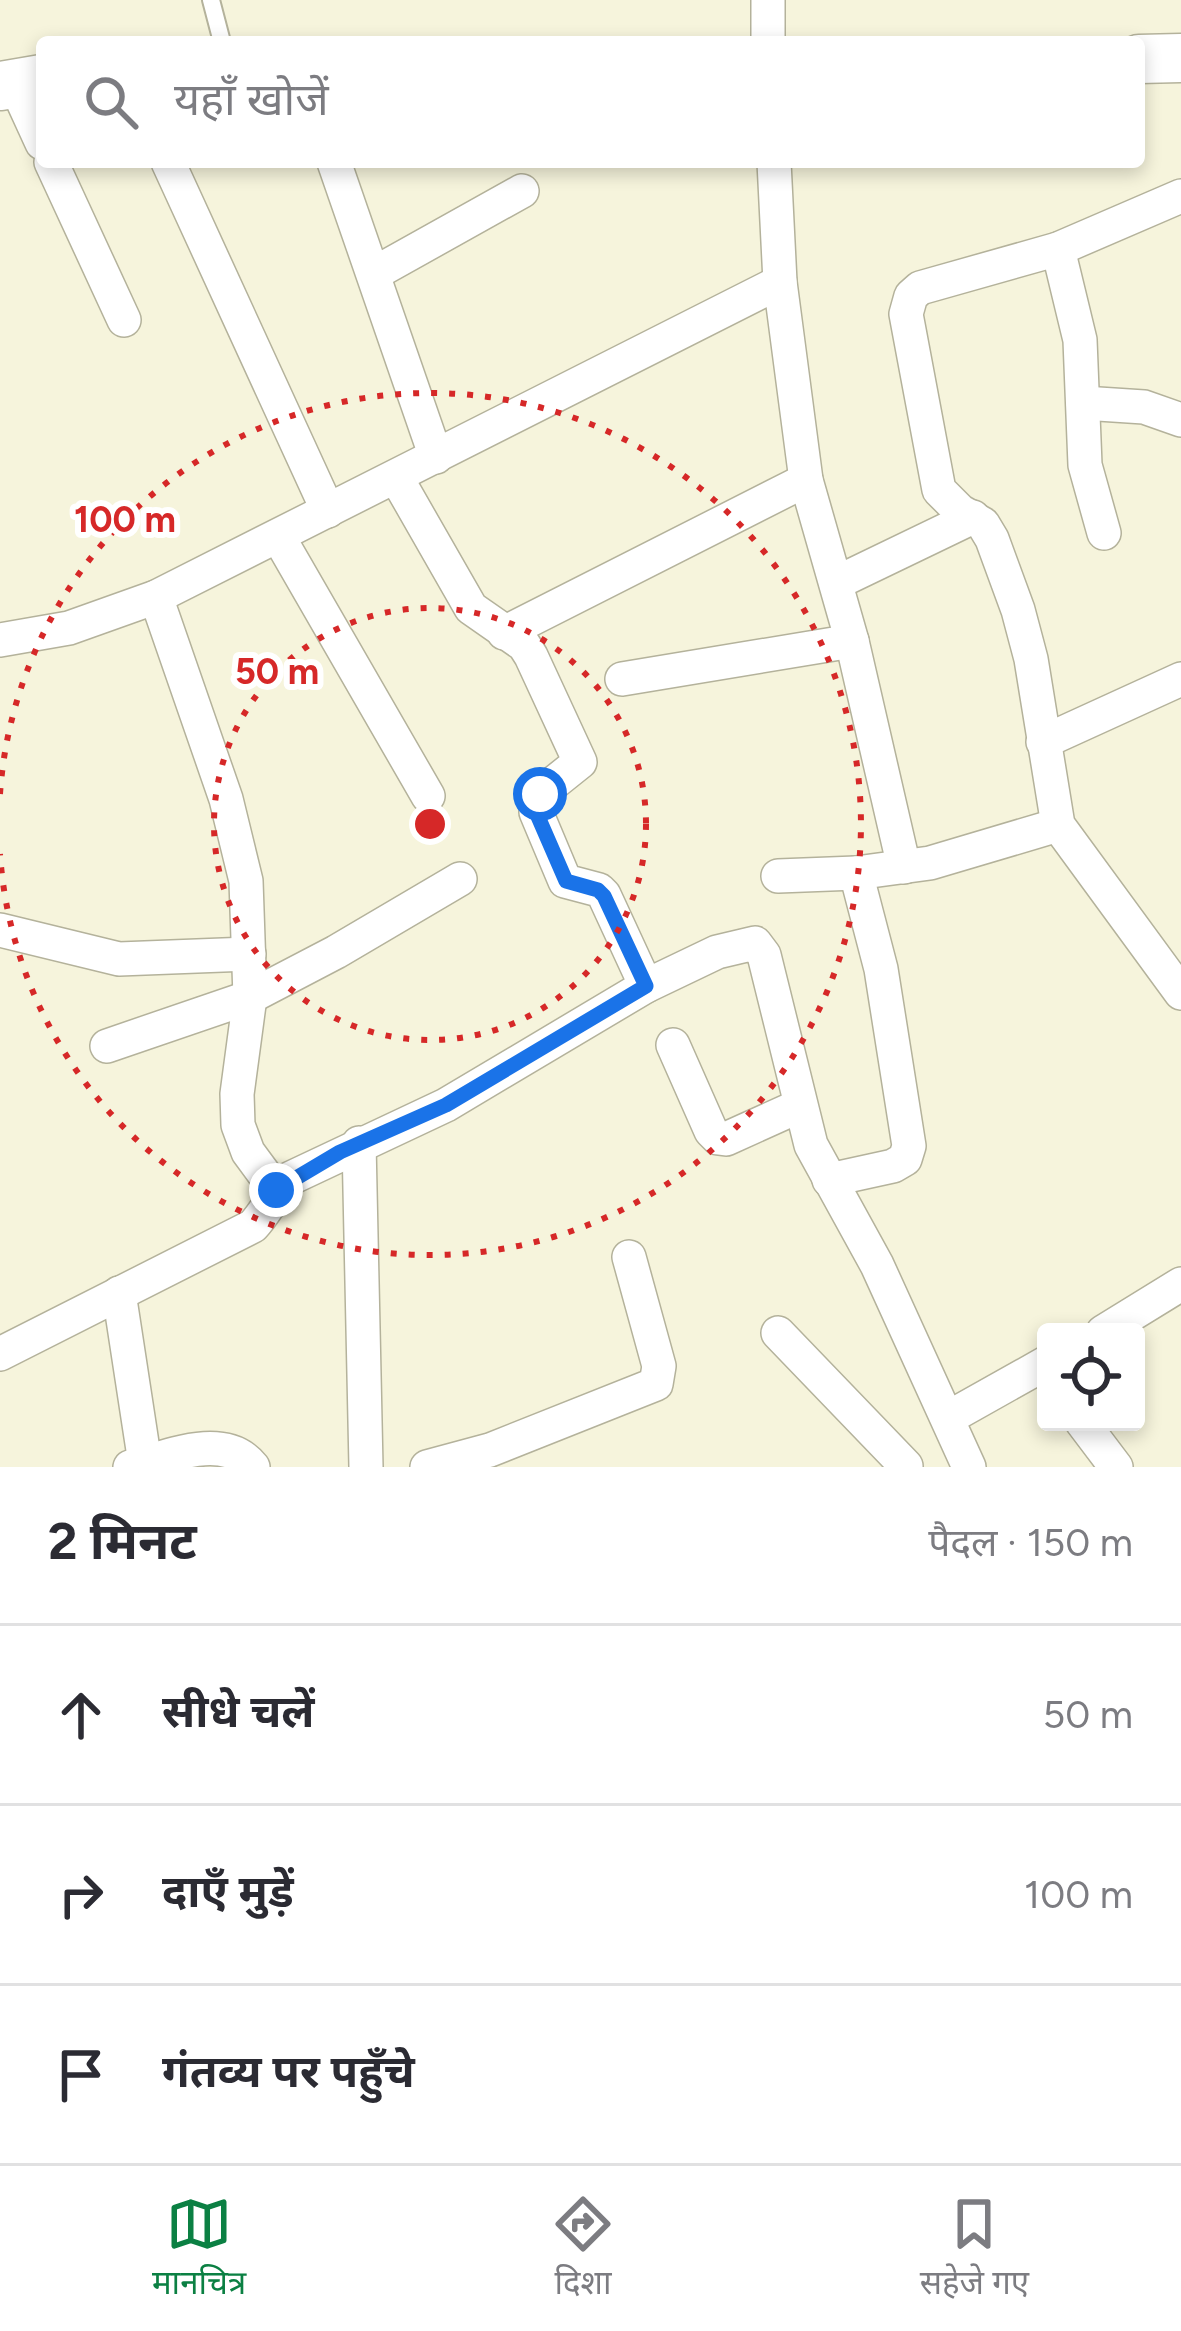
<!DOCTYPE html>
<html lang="hi">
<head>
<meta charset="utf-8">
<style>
	:root { --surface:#fff; --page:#f2f2f3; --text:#2b2b33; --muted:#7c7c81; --line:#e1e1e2; --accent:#0b8043 }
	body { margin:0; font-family:Figtree,"Noto Sans Devanagari",sans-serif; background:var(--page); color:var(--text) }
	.controls { position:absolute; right:36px; bottom:36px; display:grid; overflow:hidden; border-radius:12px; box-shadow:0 6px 18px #0003 }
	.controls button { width:108px; height:108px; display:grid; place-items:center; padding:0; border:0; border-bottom:3px solid var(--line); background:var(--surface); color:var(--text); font:60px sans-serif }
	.stop { position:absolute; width:36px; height:36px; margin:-27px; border:9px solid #1a73e8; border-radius:50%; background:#fff }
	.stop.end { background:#1a73e8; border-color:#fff; box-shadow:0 3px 12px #0008 }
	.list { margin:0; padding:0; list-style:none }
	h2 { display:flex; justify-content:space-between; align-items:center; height:156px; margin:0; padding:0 48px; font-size:51px }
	h2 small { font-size:39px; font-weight:400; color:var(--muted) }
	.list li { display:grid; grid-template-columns:78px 1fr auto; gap:36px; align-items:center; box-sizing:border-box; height:180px; padding:0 48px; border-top:3px solid var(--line) }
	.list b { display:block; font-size:45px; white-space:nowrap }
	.list em { font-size:39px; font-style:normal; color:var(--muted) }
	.icon { flex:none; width:66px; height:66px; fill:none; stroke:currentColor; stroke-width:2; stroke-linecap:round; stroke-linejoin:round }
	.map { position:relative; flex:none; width:1181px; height:1467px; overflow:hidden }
	.search { position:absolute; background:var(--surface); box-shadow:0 6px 18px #0003; left:36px; right:36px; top:36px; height:132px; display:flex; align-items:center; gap:30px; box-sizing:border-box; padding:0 42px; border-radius:12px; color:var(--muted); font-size:45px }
	.sheet { height:696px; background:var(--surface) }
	nav { display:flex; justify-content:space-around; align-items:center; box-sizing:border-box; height:168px; border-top:3px solid var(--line); background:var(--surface); font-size:33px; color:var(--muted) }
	nav a { display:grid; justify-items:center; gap:6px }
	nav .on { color:var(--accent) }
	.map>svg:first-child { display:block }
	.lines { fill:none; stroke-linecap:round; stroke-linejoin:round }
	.service-casing { stroke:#b4b29b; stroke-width:20 }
	.minor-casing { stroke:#b4b29b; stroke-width:36 }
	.secondary-casing { stroke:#b4b29b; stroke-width:51 }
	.service { stroke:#fff; stroke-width:16 }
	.minor { stroke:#fff; stroke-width:33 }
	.secondary { stroke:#fff; stroke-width:48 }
	.route { stroke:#1a73e8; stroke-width:15 }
	.ring { fill:none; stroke:#d62828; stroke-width:6; stroke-dasharray:6 12 }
	.centre { fill:#d62828; stroke:#fff; stroke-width:6 }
	.ring-label { font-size:36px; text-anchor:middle; font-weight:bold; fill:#d62828; stroke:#fff; stroke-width:12; stroke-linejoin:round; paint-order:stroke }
</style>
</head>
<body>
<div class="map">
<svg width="1181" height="1467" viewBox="0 0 1181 1467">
	<rect width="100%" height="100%" fill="#f6f4dc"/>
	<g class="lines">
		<g class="service-casing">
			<path id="service" d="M211,0L222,42"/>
		</g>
		<g class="minor-casing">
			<g id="minor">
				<path d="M768,42V0"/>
				<path d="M14,82L42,143"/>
				<path d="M51,162L124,320"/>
				<path d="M168,162L328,511"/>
				<path d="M334,162L436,457"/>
				<path d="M774,162L780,282L806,480L852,641L904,867"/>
				<path d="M1181,196L1058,249L920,288L911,296L906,314L939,490L960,511L983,524L992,539L1018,610L1031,659L1058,825L1181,993"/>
				<path d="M1058,249L1080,340L1085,465L1104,533"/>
				<path d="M375,273L522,191"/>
				<path d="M1083,403L1144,407L1181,420"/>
				<path d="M396,477L471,608L524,645L531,656L580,762L540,794L537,804L536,812L565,881L599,890L604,895L646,986"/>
				<path d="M278,536L428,796"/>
				<path d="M836,583L973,517"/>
				<path d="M156,597L226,799L246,881L250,997L237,1094L238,1125L248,1152L276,1190"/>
				<path d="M504,633L806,480"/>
				<path d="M0,640L69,628L156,597L780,282"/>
				<path d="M622,679L852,641"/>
				<path d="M1043,742L1181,679"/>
				<path d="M778,876L856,873L930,863L1058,825"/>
				<path d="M0,930L119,959L249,954"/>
				<path d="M673,1045L711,1131L718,1138L726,1139L799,1106"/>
				<path d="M107,1046L250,997L336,952L460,879"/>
				<path d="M359,1143L366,1467"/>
				<path d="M829,1180L893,1166L905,1159L909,1146L881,969L856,873"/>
				<path d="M119,1293L145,1463"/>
				<path d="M1103,1332L1181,1284"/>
				<path d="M778,1333L906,1466"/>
				<path d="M0,1354L253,1226C268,1210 274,1192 291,1178L446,1105L646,986L717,952L755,943L764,955L811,1145L877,1265L969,1467"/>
				<path d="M948,1418L1046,1363"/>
				<path d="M1082,1422L1116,1467"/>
				<path d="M130,1467C166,1457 225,1431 253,1467"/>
				<path d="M427,1467L490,1450L656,1384L659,1366L629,1257"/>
			</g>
		</g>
		<g class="secondary-casing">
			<g id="secondary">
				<path d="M1139,59L1181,58"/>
				<path d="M0,86L42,79"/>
			</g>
		</g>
		<use href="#service" class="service"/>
		<use href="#minor" class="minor"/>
		<use href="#secondary" class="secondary"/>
	</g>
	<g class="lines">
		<path class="route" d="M276,1190L340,1152L446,1105L646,986L604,896L598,890L566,881L536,812L540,794"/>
	</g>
	<g class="ring">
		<circle cx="430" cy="824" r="216"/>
		<path d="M0 794A431 431 0 1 1 0 854"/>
	</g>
	<circle cx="430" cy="824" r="18" class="centre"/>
	<g class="ring-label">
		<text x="125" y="532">100 m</text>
		<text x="277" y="684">50 m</text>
	</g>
</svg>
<div class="controls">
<button><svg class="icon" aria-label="locate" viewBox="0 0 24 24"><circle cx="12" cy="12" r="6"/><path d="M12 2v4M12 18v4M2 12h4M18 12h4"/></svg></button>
</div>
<div class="stop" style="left:540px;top:794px"></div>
<div class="stop end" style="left:276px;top:1190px"></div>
<div class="search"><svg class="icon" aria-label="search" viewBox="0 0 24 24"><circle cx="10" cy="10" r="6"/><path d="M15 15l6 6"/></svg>यहाँ खोजें</div>
</div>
<section class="sheet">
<h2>2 मिनट<small>पैदल · 150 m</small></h2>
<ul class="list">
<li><svg class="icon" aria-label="ahead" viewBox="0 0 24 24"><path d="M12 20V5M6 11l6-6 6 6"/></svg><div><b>सीधे चलें</b></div><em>50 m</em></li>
<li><svg class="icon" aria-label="right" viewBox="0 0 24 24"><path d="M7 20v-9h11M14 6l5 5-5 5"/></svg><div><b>दाएँ मुड़ें</b></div><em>100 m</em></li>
<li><svg class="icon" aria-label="arrive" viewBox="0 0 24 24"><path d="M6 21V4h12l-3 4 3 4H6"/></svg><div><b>गंतव्य पर पहुँचे</b></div></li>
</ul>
</section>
<nav>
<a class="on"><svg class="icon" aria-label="map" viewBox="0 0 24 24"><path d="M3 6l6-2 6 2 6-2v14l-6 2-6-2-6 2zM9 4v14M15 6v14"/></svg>मानचित्र</a>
<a><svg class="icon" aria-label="directions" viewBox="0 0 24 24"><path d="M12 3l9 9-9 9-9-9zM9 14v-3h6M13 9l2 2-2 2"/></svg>दिशा</a>
<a><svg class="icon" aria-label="saved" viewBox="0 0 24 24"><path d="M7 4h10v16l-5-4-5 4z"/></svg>सहेजे गए</a>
</nav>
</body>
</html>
